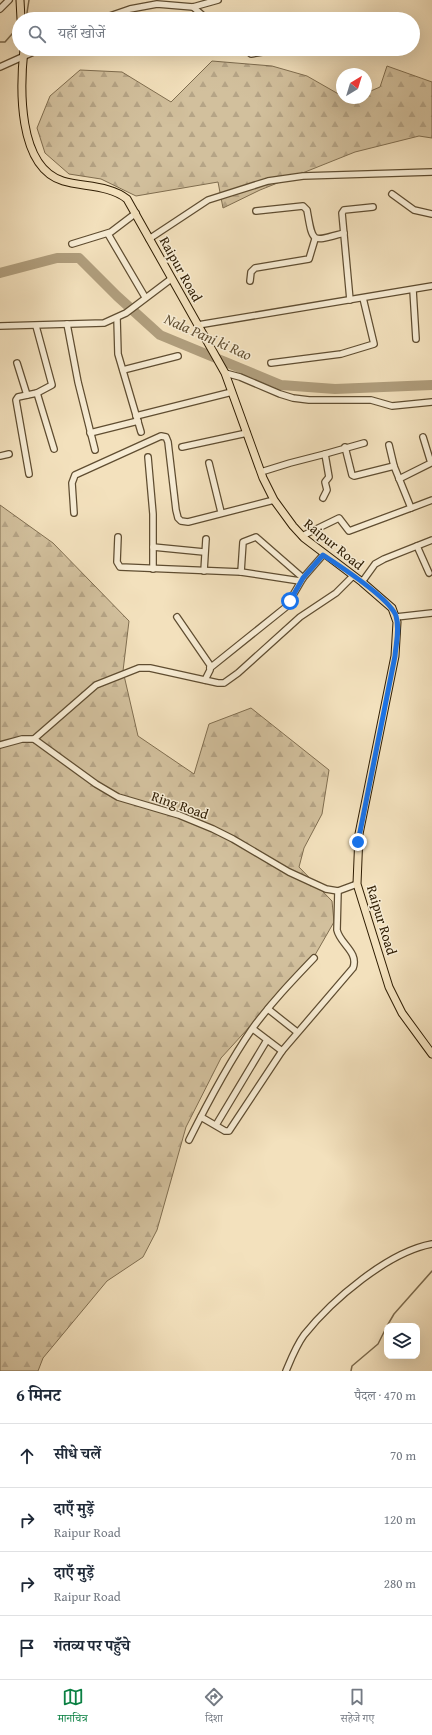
<!DOCTYPE html>
<html lang="hi">
<head>
<meta charset="utf-8">
<style>
	:root { --surface:#fff; --page:#f6f6f7; --text:#1f2937; --muted:#747a83; --line:#e0e1e3; --accent:#0b8043 }
	body { margin:0; font-family:"Gentium Book Plus","Noto Serif Devanagari",serif; background:var(--page); color:var(--text) }
	.controls { position:absolute; right:12px; bottom:12px; display:grid; overflow:hidden; border-radius:8px; box-shadow:0 4px 16px #0002 }
	.controls button { width:36px; height:36px; display:grid; place-items:center; padding:0; border:0; border-bottom:1px solid var(--line); background:var(--surface); color:var(--text); font:20px sans-serif }
	.compass { position:absolute; left:336px; top:68px; width:36px; height:36px; border-radius:50%; background:var(--surface); box-shadow:0 4px 16px #0002; rotate:38deg }
	.stop { position:absolute; width:12px; height:12px; margin:-9px; border:3px solid #1a73e8; border-radius:50%; background:#fff }
	.stop.end { background:#1a73e8; border-color:#fff; box-shadow:0 1px 4px #0008 }
	.list { margin:0; padding:0; list-style:none }
	h2 { display:flex; justify-content:space-between; align-items:center; height:52px; margin:0; padding:0 16px; font-size:17px }
	h2 small { font-size:13px; font-weight:400; color:var(--muted) }
	.list li { display:grid; grid-template-columns:26px 1fr auto; gap:12px; align-items:center; box-sizing:border-box; height:64px; padding:0 16px; border-top:1px solid var(--line) }
	.list b { display:block; font-size:15px; white-space:nowrap }
	.list p { margin:0; font-size:13px; white-space:nowrap; color:var(--muted) }
	.list em { font-size:13px; font-style:normal; color:var(--muted) }
	.icon { flex:none; width:22px; height:22px; fill:none; stroke:currentColor; stroke-width:2; stroke-linecap:round; stroke-linejoin:round }
	.map { position:relative; flex:none; width:432px; height:1371px; overflow:hidden }
	.search { position:absolute; background:var(--surface); box-shadow:0 4px 16px #0002; left:12px; right:12px; top:12px; height:44px; display:flex; align-items:center; gap:10px; box-sizing:border-box; padding:0 14px; border-radius:22px; color:var(--muted); font-size:15px }
	.sheet { height:308px; background:var(--surface) }
	nav { display:flex; justify-content:space-around; align-items:center; box-sizing:border-box; height:56px; border-top:1px solid var(--line); background:var(--surface); font-size:11px; color:var(--muted) }
	nav a { display:grid; justify-items:center; gap:2px }
	nav .on { color:var(--accent) }
	.map>svg:first-child { display:block }
	.forest { fill:url(#forest-firs); stroke:#806e50 }
	.lines { fill:none; stroke-linecap:round; stroke-linejoin:round }
	.stream { stroke:#7c6a4c; stroke-width:1.5 }
	.river { stroke:#b09e7d; stroke-width:10 }
	.minor-casing { stroke:#5f4d31; stroke-width:8 }
	.major-casing { stroke:#2e1c02; stroke-width:9 }
	.minor { stroke:#f7ecd4; stroke-width:5.5 }
	.major { stroke:#f3e1bd; stroke-width:7 }
	.route { stroke:#1a73e8; stroke-width:5 }
	.labels { text-anchor:middle; stroke-width:3; stroke-linejoin:round; paint-order:stroke }
	.street-label { font-size:14px; fill:#2e1c02; stroke:#f7ecd4 }
	.water-label { font-size:15px; font-style:italic; fill:#625033; stroke:#f7ecd4 }
</style>
</head>
<body>
<div class="map">
<svg width="432" height="1371" viewBox="0 0 432 1371">
	<defs>
		<pattern id="forest-firs" width="22" height="20" patternUnits="userSpaceOnUse"><rect width="22" height="20" fill="#d2c09d"/><path d="M5 1l3.5 6h-7zM16 11l3.5 6h-7z" fill="#b5a486"/></pattern>
	</defs>
	<rect width="100%" height="100%" fill="#f3e1bd"/>
	<filter id="stains"><feTurbulence type="fractalNoise" baseFrequency=".005" numOctaves="4"/><feColorMatrix values="0 0 0 0 .2 0 0 0 0 .09 0 0 0 0 .02 0 0 0 .5 -.17"/></filter>
	<radialGradient id="worn" r=".72"><stop offset=".6" stop-color="#630" stop-opacity="0"/><stop offset="1" stop-color="#630" stop-opacity=".3"/></radialGradient>
	<g class="forest">
		<path d="M212,61L272,66L307,76L342,96V98L350,101L356,98H366V93L380,87L387,66L432,82V138L419,136L355,152L260,190L223,208L218,182L136,196L101,179L69,174L45,153L37,128L50,96L80,70L122,72L171,102Z"/>
		<path d="M0,505L53,543L129,621L123,671L138,736L194,774L209,724L251,708L329,770L322,814L304,848L299,867L332,901L334,922L315,955L221,1058L186,1127L157,1230L143,1257L107,1281L43,1358L38,1371H0Z"/>
	</g>
	<g class="lines">
		<g class="stream">
			<path d="M26,19L29,0"/>
			<path d="M0,42H5L19,26"/>
			<path d="M387,1326L394,1314L432,1271"/>
			<path d="M351,1371L352,1366L378,1344L387,1326"/>
		</g>
		<path class="river" d="M0,273L57,258H79L117,296L160,335L281,385L335,389L432,385"/>
		<g class="minor-casing">
			<g id="minor">
				<path d="M193,7L207,19"/>
				<path d="M0,9L9,0"/>
				<path d="M101,19L130,9L157,4L193,7L218,0"/>
				<path d="M245,49L251,54L280,49"/>
				<path d="M0,67L40,49"/>
				<path d="M392,194L414,210L432,214"/>
				<path d="M256,211L303,206L307,210C313,244 311,242 344,233"/>
				<path d="M108,234L145,297"/>
				<path d="M149,239L208,200L268,181L303,176L432,172"/>
				<path d="M72,244L111,232L136,213"/>
				<path d="M250,281L251,272L255,268L309,259L315,239"/>
				<path d="M413,290L416,339"/>
				<path d="M350,300L342,213L344,210L373,207"/>
				<path d="M117,318L118,354L141,432"/>
				<path d="M67,324L78,382L95,450"/>
				<path d="M198,325L432,286"/>
				<path d="M0,326L104,323L126,313L171,279"/>
				<path d="M17,363L27,395"/>
				<path d="M271,363L341,354L374,344L363,298"/>
				<path d="M123,370L178,356"/>
				<path d="M225,373L240,377L280,394L293,398L309,400H371L392,406L432,402"/>
				<path d="M37,393L54,449"/>
				<path d="M136,416L232,392"/>
				<path d="M90,433L138,421"/>
				<path d="M182,447L247,433"/>
				<path d="M345,447L352,475L354,476L394,466L389,445"/>
				<path d="M325,454L364,443"/>
				<path d="M0,456L9,454"/>
				<path d="M148,457L153,514V569"/>
				<path d="M209,463L221,512"/>
				<path d="M261,472L290,463L325,454L329,477L325,482L327,490L323,498"/>
				<path d="M29,474L16,400L18,397L37,393L52,385L36,326"/>
				<path d="M399,479L431,463L423,437"/>
				<path d="M411,508L432,500"/>
				<path d="M74,513L72,483L75,475L161,436L166,437L168,442L176,510L178,518L181,521L188,522L274,500"/>
				<path d="M302,536L339,518L349,531L411,508L394,466"/>
				<path d="M118,537L117,562L120,567L241,572L243,542L256,537L303,578"/>
				<path d="M417,546L429,573"/>
				<path d="M153,547L204,552"/>
				<path d="M204,571L206,539"/>
				<path d="M241,572L300,581"/>
				<path d="M362,582L375,564L384,559L432,540"/>
				<path d="M177,617L210,665V670L205,680"/>
				<path d="M396,617L432,613"/>
				<path d="M210,668L286,607L303,578L323,555"/>
				<path d="M34,739L96,685L139,668H150L218,683H224L238,673L300,617L336,593L353,576"/>
				<path d="M0,745L22,739H34L96,784L118,797L179,815L213,829L233,839L289,872L326,889L338,891L357,884"/>
				<path d="M268,1009L297,1032"/>
				<path d="M253,1029L282,1051"/>
				<path d="M201,1117L225,1131H229L282,1051L353,968C359,952 340,944 337,930L338,891"/>
				<path d="M216,1125L267,1040"/>
				<path d="M189,1140C208,1102 228,1064 252,1029C271,1003 292,981 314,958"/>
				<path d="M286,1371C291,1359 296,1346 304,1335C332,1300 388,1252 432,1244"/>
			</g>
		</g>
		<g class="major-casing">
			<g id="major">
				<path d="M20,0L21,19"/>
				<path d="M24,49C20,86 17,167 63,181C83,187 110,185 127,199L225,373L263,478L274,500L293,526L304,538L362,582L392,608L397,622L395,656L359,834L357,884L389,987L402,1013L432,1054"/>
			</g>
		</g>
		<use href="#minor" class="minor"/>
		<use href="#major" class="major"/>
	</g>
	<g class="lines">
		<path class="route" d="M290,601L303,578L323,555C340,566 390,599 396,616C400,629 396,643 395,656L358,842"/>
	</g>
	<g class="labels">
		<g class="street-label">
			<text transform="translate(181 269) rotate(61)" y="5">Raipur Road</text>
			<text transform="translate(334 544) rotate(39)" y="5">Raipur Road</text>
			<text transform="translate(180 805) rotate(19)" y="5">Ring Road</text>
			<text transform="translate(382 920) rotate(73)" y="5">Raipur Road</text>
		</g>
		<g class="water-label">
			<text transform="translate(208 337) rotate(24)" y="5">Nala Pani ki Rao</text>
		</g>
	</g>
	<rect width="100%" height="100%" filter="url(#stains)"/>
	<rect width="100%" height="100%" fill="url(#worn)"/>
</svg>
<div class="controls">
<button><svg class="icon" aria-label="layers" viewBox="0 0 24 24"><path d="M12 4l9 5-9 5-9-5zM3 14l9 5 9-5"/></svg></button>
</div>
<svg class="compass" viewBox="-18 -18 36 36"><path d="M0-13l5 13h-10z" fill="#e53935"/><path d="M0 13l5-13h-10z" fill="#747a83"/></svg>
<div class="stop" style="left:290px;top:601px"></div>
<div class="stop end" style="left:358px;top:842px"></div>
<div class="search"><svg class="icon" aria-label="search" viewBox="0 0 24 24"><circle cx="10" cy="10" r="6"/><path d="M15 15l6 6"/></svg>यहाँ खोजें</div>
</div>
<section class="sheet">
<h2>6 मिनट<small>पैदल · 470 m</small></h2>
<ul class="list">
<li><svg class="icon" aria-label="ahead" viewBox="0 0 24 24"><path d="M12 20V5M6 11l6-6 6 6"/></svg><div><b>सीधे चलें</b></div><em>70 m</em></li>
<li><svg class="icon" aria-label="right" viewBox="0 0 24 24"><path d="M7 20v-9h11M14 6l5 5-5 5"/></svg><div><b>दाएँ मुड़ें</b><p>Raipur Road</p></div><em>120 m</em></li>
<li><svg class="icon" aria-label="right" viewBox="0 0 24 24"><path d="M7 20v-9h11M14 6l5 5-5 5"/></svg><div><b>दाएँ मुड़ें</b><p>Raipur Road</p></div><em>280 m</em></li>
<li><svg class="icon" aria-label="arrive" viewBox="0 0 24 24"><path d="M6 21V4h12l-3 4 3 4H6"/></svg><div><b>गंतव्य पर पहुँचे</b></div></li>
</ul>
</section>
<nav>
<a class="on"><svg class="icon" aria-label="map" viewBox="0 0 24 24"><path d="M3 6l6-2 6 2 6-2v14l-6 2-6-2-6 2zM9 4v14M15 6v14"/></svg>मानचित्र</a>
<a><svg class="icon" aria-label="directions" viewBox="0 0 24 24"><path d="M12 3l9 9-9 9-9-9zM9 14v-3h6M13 9l2 2-2 2"/></svg>दिशा</a>
<a><svg class="icon" aria-label="saved" viewBox="0 0 24 24"><path d="M7 4h10v16l-5-4-5 4z"/></svg>सहेजे गए</a>
</nav>
</body>
</html>
